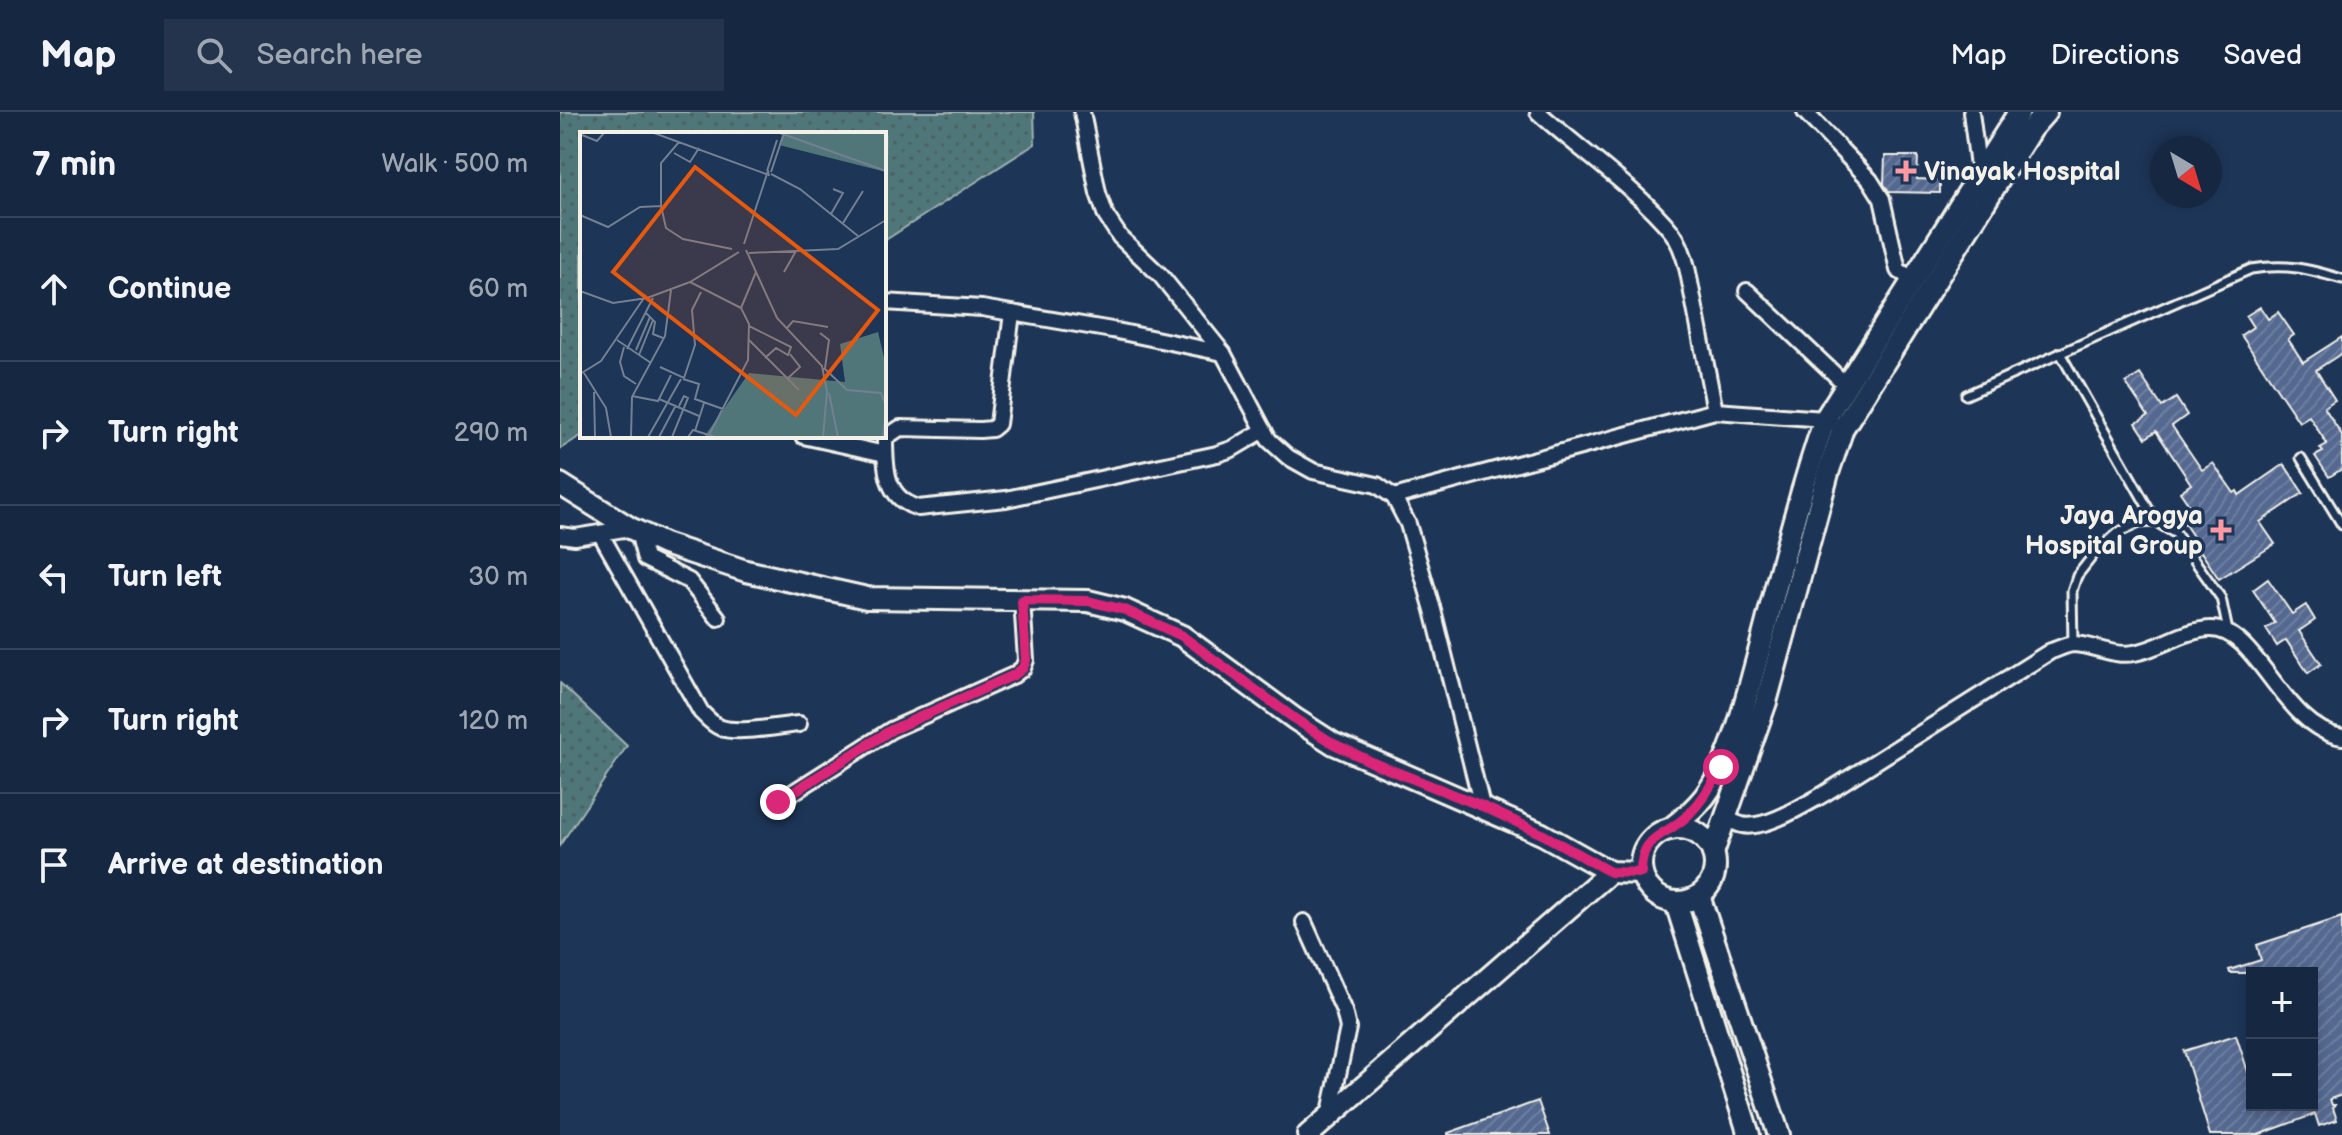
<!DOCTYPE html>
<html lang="en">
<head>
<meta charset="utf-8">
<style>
	:root { --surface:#162841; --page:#23344c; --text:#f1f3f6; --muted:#9ea6b1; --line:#35445a }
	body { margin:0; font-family:"Balsamiq Sans",sans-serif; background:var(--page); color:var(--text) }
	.controls { position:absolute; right:24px; bottom:24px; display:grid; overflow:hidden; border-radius:0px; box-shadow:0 4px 12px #0003 }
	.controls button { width:72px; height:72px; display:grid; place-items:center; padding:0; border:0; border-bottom:2px solid var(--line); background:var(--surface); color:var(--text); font:40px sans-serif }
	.compass { position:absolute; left:1590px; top:24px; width:72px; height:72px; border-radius:50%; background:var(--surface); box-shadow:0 4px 12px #0003; rotate:142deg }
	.stop { position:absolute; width:24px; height:24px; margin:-18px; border:6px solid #db2777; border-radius:50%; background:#fff }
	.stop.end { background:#db2777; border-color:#fff; box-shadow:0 2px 8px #0008 }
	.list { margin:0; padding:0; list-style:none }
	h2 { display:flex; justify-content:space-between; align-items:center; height:104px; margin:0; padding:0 32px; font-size:34px }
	h2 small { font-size:26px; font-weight:400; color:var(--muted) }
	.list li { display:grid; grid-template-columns:52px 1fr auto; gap:24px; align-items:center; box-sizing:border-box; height:144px; padding:0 32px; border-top:2px solid var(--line) }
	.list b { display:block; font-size:30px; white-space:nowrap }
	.list em { font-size:26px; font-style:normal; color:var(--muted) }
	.icon { flex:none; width:44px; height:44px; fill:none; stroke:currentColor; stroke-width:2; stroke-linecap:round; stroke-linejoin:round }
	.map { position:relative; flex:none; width:1782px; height:1023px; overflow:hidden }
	header { display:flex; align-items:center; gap:48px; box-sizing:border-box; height:112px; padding:0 40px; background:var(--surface); border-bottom:2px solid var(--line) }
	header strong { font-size:38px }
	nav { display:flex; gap:44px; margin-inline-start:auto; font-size:28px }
	.search { width:560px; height:72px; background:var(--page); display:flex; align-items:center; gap:20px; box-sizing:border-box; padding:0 28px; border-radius:0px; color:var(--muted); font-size:30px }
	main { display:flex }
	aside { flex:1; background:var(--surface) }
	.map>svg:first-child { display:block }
	.grass { fill:url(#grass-dots); stroke:#a2b4b0; stroke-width:2 }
	.building { fill:url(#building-hatch); stroke:#f4f1e8; stroke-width:2 }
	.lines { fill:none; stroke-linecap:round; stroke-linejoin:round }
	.lane-casing { stroke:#f4f1e8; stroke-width:13 }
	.street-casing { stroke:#f4f1e8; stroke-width:20 }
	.secondary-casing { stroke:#f4f1e8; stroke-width:26 }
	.lane { stroke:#1d3557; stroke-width:7 }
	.street { stroke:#1d3557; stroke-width:14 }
	.secondary { stroke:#1d3557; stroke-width:20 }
	.route { stroke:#db2777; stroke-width:10 }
	.poi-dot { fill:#ff9aa2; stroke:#1d3557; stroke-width:3 }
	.labels { text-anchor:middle; stroke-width:7; stroke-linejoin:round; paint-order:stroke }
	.poi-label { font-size:26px; font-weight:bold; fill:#f4f1e8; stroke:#1d3557; text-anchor:start }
	.inset-road { fill:none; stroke:#738091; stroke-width:2 }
	.view { fill:#e8590c; fill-opacity:0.15; stroke:#e8590c; stroke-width:4 }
	.inset-edge { fill:none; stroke:#f4f1e8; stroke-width:4 }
</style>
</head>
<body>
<header>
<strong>Map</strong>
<div class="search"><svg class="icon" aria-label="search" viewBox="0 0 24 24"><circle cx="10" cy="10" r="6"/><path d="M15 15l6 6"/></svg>Search here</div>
<nav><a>Map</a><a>Directions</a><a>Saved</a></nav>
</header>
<main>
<aside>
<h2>7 min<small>Walk · 500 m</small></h2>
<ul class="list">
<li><svg class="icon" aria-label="ahead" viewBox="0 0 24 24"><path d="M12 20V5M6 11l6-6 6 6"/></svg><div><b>Continue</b></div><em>60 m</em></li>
<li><svg class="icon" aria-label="right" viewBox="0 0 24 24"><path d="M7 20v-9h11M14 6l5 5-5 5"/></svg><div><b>Turn right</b></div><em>290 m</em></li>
<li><svg class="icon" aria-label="left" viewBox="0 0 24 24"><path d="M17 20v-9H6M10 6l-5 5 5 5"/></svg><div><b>Turn left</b></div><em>30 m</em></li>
<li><svg class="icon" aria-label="right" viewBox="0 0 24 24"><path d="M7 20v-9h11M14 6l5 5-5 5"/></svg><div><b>Turn right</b></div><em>120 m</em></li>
<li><svg class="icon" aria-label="arrive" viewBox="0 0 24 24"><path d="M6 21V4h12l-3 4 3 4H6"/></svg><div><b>Arrive at destination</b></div></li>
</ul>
</aside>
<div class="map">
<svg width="1782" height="1023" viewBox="0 0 1782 1023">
	<defs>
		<pattern id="grass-dots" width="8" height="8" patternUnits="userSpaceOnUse" patternTransform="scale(2)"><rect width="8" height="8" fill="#507679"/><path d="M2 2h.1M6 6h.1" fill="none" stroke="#4c5f60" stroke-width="1.8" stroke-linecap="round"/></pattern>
		<pattern id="building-hatch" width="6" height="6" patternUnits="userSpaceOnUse" patternTransform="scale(2)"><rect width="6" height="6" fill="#556990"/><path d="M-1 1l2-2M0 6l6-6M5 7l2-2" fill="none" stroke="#6e7fa0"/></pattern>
	</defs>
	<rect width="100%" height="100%" fill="#1d3557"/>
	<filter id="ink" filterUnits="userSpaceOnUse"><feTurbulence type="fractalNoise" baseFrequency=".0125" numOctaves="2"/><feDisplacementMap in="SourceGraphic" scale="16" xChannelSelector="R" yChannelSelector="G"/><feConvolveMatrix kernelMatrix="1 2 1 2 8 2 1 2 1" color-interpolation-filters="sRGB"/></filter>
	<g filter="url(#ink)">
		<g class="grass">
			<path d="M0,0H474L475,32L324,129V22H22V323L0,337Z"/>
			<path d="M0,571L67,634L0,733Z"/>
		</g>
		<g class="building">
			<path d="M1325,44H1358L1357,67L1380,68V81L1329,80L1324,72Z"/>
			<path d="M1700,195L1708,207L1718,200L1734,223L1728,227L1743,250L1782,225V241L1756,258L1775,288L1764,295L1782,323V357L1769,365L1755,344L1763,340L1760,336L1767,332L1749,304L1739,310L1681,223L1693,215L1686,204Z"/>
			<path d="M1580,262L1602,295L1616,286L1627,303L1612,314L1642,358L1653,351L1674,381L1677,379L1679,383L1724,352L1743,381L1700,410L1715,432L1659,467L1641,440L1638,442L1629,430L1634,426L1624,411L1636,403L1620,380L1631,372L1596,319L1586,326L1576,311L1588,304L1566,271Z"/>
			<path d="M1708,467L1732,502L1746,493L1755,508L1739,519L1761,552L1748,561L1726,528L1717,534L1706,517L1715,511L1693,478Z"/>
			<path d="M1782,805V983L1770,987L1772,993H1775L1773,996L1777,1008L1759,1014L1755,1002L1698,1023H1650L1624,939L1676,923L1692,972V993H1699L1700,997L1714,993H1752V861H1670L1669,858L1701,848L1697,833Z"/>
			<path d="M978,989L990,1023H888V1021Z"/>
		</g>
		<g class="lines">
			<g class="lane-casing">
				<g id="lane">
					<path d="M1500,241L1596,410"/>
					<path d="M1406,283L1691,157C1727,151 1748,157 1782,167"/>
					<path d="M1741,346L1782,413"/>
					<path d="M1513,532L1512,479L1517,464L1535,441L1559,420L1579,411L1596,410L1616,422L1661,486L1668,519"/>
				</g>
			</g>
			<g class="street-casing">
				<g id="street">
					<path d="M522,0L538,81L546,104L560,125L601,164L663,241L709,328L728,345L753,359L817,373L834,385L848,412L873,498L922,694"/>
					<path d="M978,0C1020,38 1077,77 1112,120C1121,132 1125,146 1128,160L1155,299"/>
					<path d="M1245,0L1310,68L1322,87L1338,158L1352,167"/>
					<path d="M1411,0L1419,62"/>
					<path d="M1187,179L1286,273"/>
					<path d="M324,190L422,196L552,218L663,241"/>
					<path d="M452,201L438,312L432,317L420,318L340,316L325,326C325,356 325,386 358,396L446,387L657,342L672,337L704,318"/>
					<path d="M243,324L325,342"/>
					<path d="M834,385L1155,299L1265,307L1272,311"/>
					<path d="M78,420L85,447L129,469L158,506"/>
					<path d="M40,421L141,600C147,606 153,613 161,616C179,622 218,614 239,612"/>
					<path d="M0,423L15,425L70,416"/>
					<path d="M218,690L331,618L454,563L463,556L466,548L462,488"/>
					<path d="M1164,704C1169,707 1176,712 1182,713C1205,718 1244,693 1264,682L1491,539C1498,537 1507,532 1514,532C1534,533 1553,545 1574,541C1600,537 1623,518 1650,517C1697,515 1722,615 1782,625"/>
					<path d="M744,810L784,899L788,916L769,1005"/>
				</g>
			</g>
			<g class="secondary-casing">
				<g id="secondary">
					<path d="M0,372L70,416L104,432L186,459L307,486L528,489L565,498L622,524L735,607L774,632L982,722L1050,760L1081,761"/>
					<circle cx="1118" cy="753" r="37"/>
					<path d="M1110,717C1123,707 1135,697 1145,684C1174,644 1187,582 1200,536C1220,459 1239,382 1265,307L1459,0"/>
					<path d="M1153,741L1206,590L1268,361L1283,316L1471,17L1486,0"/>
					<path d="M1139,784L1219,1023"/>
					<path d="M1116,791L1189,1023"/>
					<path d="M748,1023L1050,760"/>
				</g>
			</g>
			<use href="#lane" class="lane"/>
			<use href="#street" class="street"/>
			<use href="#secondary" class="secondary"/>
		</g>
	</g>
	<g class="lines" filter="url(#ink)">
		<path class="route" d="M218,690L331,618L454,563L463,556L466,548L462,488L528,489L565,498L622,524L735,607L774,632L818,653L922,694L982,722L1050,760L1081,761C1081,720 1106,726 1129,702C1143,688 1152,672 1161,655"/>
	</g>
	<g class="poi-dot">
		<path d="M1342 47h8v8h8v8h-8v8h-8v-8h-8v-8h8z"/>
		<path d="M1657 406h8v8h8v8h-8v8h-8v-8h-8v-8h8z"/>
	</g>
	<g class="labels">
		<g class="poi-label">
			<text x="1364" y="68">Vinayak Hospital</text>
			<text x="1643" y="412" text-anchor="end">Jaya Arogya<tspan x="1643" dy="30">Hospital Group</tspan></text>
		</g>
	</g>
	<g transform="translate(20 20)">
		<rect width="306" height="306" fill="#1d3557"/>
		<path d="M298,200L306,234V305H124L169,241L265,250L260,212Z" fill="#507679"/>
		<path d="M203,1H306V40L199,13Z" fill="#507679"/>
		<path class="inset-road" d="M74,1L186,42M200,1L306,39M2,3L17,9L24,1M94,21L110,30L119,16M187,39L197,8M191,40L204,1M191,42L220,57L278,104M81,74V31L99,10M251,82L263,61L253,57M0,83L28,95L60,75L81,74L86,96L103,107L152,117M263,91L283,59M164,112L188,39L189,44M166,118L197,186L242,234L247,260L243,305M169,121L258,117L306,88M204,140L216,119M110,150L161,176M0,159L33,171L67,166L110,150L159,120M65,180L75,190L73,202L83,206M169,194L211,215L208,223L196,216L185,226M207,196L213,189L248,195M240,201L249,208L245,236M168,207L219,258M37,208L71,231M44,215L40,230L44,244L56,252M47,217L73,166M56,218L70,185M59,223L73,188M80,235L104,246L115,213L112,178L121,160M244,236L267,258L301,261L306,274M4,241L26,276L31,305M0,242L21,229L66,163M208,246L220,235L210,222M103,247L119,252L115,267L143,277M14,260L15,305M249,261L258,305M52,264L78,269L91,243M79,267L119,284M115,299L124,271M129,303L168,228L169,192L161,176L176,140M51,305L52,265L85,204L91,158M68,305L101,247M79,305L96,273M92,305L108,266L104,264L99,274M108,305L113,298L135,305M303,305L306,274"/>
		<path class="view" d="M115,35L298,178L216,283L33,140Z"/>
		<rect width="306" height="306" class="inset-edge"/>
	</g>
</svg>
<div class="controls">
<button>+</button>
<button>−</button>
</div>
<svg class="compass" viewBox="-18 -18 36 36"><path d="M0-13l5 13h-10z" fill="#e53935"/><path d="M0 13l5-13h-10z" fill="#9ea6b1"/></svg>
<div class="stop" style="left:1161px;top:655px"></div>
<div class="stop end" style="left:218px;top:690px"></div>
</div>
</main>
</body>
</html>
